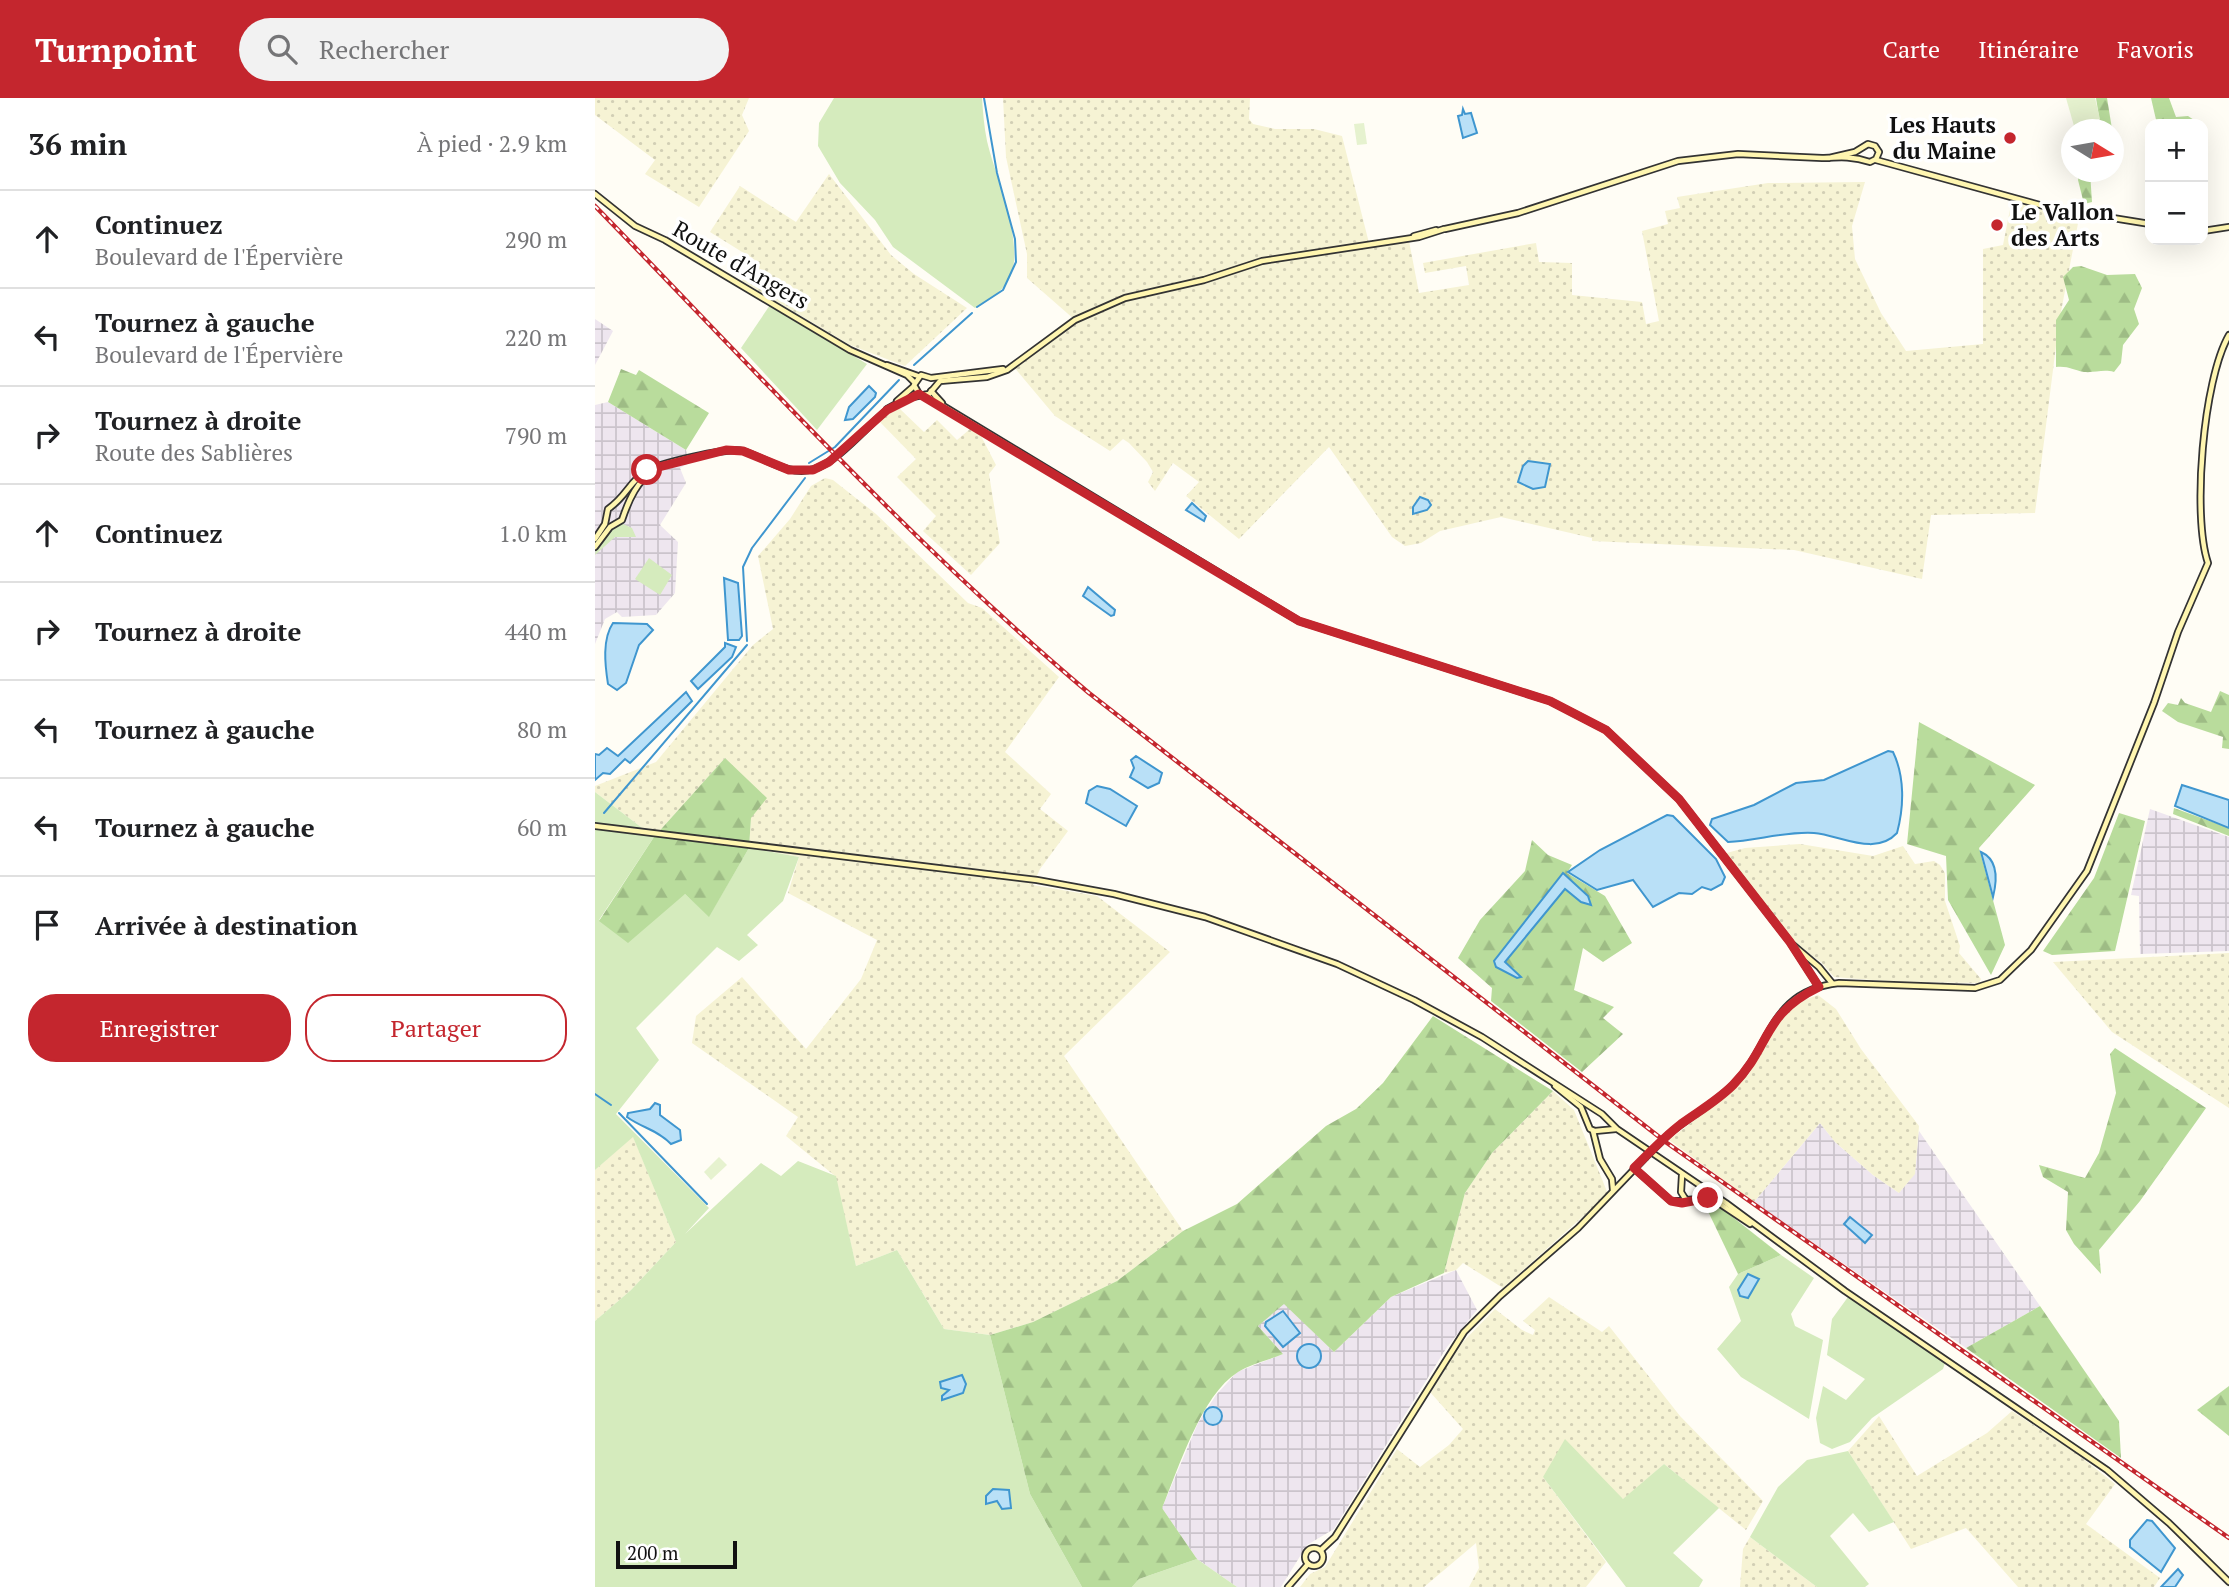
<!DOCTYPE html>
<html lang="fr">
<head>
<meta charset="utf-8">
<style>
	:root { --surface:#fff; --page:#f2f2f2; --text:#202124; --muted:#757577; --line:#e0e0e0; --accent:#c4262e }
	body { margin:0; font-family:"PT Serif",serif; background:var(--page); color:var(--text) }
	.controls { position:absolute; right:21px; top:21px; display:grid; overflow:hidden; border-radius:14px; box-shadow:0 7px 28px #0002 }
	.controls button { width:63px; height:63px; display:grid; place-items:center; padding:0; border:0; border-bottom:2px solid var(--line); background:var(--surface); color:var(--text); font:35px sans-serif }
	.compass { position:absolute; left:1466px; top:21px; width:63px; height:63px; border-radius:50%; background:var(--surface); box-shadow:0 7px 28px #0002; rotate:101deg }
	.scale { position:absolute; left:21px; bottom:18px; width:121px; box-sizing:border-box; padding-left:7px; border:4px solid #111; border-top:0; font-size:19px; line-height:24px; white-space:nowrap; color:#111; -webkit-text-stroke:5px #fff; paint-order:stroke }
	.stop { position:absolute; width:21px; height:21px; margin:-16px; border:5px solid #c4262e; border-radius:50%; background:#fff }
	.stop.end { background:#c4262e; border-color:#fff; box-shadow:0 2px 7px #0008 }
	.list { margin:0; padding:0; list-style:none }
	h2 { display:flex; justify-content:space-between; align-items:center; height:91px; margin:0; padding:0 28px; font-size:30px }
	h2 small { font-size:23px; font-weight:400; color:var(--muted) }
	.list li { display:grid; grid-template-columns:46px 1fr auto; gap:21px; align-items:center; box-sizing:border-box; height:98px; padding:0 28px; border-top:2px solid var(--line) }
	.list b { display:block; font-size:26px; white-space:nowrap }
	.list p { margin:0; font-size:23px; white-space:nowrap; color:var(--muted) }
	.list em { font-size:23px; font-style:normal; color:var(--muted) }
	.actions { display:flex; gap:14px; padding:21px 28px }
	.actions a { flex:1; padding:16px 0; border:2px solid var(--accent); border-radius:28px; text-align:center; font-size:24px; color:var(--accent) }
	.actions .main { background:var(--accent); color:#fff }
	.icon { flex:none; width:38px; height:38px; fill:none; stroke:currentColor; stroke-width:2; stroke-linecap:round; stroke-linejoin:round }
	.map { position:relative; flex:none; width:1634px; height:1489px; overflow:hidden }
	header { display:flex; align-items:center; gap:42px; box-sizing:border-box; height:98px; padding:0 35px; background:var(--accent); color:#fff }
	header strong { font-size:33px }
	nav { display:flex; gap:38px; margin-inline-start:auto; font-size:24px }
	.search { width:490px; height:63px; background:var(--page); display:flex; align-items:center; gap:18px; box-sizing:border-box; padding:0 24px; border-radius:38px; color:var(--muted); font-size:26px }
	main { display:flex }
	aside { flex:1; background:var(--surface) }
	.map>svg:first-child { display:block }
	.industrial { fill:url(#industrial-grid) }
	.farmland { fill:url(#farmland-dots) }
	.grass { fill:#d5ebbd }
	.forest { fill:url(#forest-firs) }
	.pitch { fill:#e6f2cf }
	.water { fill:#b9e0f7; stroke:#3f96cf; stroke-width:2 }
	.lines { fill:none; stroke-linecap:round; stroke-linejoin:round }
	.stream { stroke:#3f96cf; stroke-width:2 }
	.secondary-casing { stroke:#333; stroke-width:8 }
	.secondary { stroke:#fff6b0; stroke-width:4.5 }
	.rail-casing { stroke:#c4262e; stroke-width:4.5 }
	.rail { stroke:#fff; stroke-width:2; stroke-dasharray:5; stroke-linecap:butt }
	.secondary-bridge-casing { stroke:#333; stroke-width:8; stroke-linecap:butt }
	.secondary-bridge { stroke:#fff6b0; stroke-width:4.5 }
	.route { stroke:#c4262e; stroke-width:9 }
	.poi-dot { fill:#c4262e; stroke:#fff; stroke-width:2.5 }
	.labels { text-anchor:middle; stroke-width:7; stroke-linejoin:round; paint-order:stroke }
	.poi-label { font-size:23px; font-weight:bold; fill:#111; stroke:#fff; text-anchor:end }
	.street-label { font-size:23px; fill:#111; stroke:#fff }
</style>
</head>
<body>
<header>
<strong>Turnpoint</strong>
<div class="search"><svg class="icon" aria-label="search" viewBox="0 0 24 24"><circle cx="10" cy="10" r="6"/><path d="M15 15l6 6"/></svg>Rechercher</div>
<nav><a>Carte</a><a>Itinéraire</a><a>Favoris</a></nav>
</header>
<main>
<aside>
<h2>36 min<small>À pied · 2.9 km</small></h2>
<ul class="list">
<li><svg class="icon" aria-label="ahead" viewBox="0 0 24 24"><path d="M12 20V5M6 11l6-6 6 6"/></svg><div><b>Continuez</b><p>Boulevard de l'Épervière</p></div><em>290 m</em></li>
<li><svg class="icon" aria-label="left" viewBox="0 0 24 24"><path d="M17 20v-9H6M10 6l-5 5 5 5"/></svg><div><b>Tournez à gauche</b><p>Boulevard de l'Épervière</p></div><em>220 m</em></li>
<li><svg class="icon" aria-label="right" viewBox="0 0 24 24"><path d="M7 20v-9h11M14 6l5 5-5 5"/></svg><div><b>Tournez à droite</b><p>Route des Sablières</p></div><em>790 m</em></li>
<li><svg class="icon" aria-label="ahead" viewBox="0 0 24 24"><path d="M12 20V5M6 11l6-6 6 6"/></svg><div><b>Continuez</b></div><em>1.0 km</em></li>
<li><svg class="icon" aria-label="right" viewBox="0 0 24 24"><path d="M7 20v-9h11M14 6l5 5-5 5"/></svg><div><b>Tournez à droite</b></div><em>440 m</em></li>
<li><svg class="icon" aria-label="left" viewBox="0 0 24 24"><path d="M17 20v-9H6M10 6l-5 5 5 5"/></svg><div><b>Tournez à gauche</b></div><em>80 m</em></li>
<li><svg class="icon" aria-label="left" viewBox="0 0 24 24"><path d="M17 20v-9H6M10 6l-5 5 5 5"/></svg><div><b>Tournez à gauche</b></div><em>60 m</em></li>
<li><svg class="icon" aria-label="arrive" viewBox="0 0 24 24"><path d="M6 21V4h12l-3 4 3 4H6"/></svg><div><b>Arrivée à destination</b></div></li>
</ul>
<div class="actions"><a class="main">Enregistrer</a><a>Partager</a></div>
</aside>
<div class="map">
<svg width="1634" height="1489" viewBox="0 0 1634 1489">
	<defs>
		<pattern id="industrial-grid" width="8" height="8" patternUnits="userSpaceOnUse" patternTransform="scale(1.75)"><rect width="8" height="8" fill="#eee6ef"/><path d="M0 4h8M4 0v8" fill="none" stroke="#cbc4cc"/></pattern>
		<pattern id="farmland-dots" width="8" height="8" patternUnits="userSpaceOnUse" patternTransform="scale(1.75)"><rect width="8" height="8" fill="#f6f3d4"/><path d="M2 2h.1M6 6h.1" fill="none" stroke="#d2cfb5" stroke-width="1.8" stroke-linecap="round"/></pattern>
		<pattern id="forest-firs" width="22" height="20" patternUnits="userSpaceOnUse" patternTransform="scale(1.75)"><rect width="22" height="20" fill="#b9dc9c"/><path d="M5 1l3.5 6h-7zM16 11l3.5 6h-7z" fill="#9ebc85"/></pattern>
	</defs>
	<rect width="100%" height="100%" fill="#fffdf5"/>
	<g class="industrial">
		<path d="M0,221L18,233L0,267Z"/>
		<path d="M13,304L91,352L94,365L85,370L91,385L65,427L83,444L80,495L61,517L27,519L22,514L10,521L0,546V307Z"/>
		<path d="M1555,711L1634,739V853L1545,856L1544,798L1536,797Z"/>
		<path d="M1225,1025L1240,1044L1278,1077L1304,1095L1320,1075L1324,1033L1445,1208L1371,1250L1159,1104Z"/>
		<path d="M861,1172L882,1212L852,1249L739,1431L712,1447L686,1489H642L602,1461L567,1410L603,1325L621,1297L642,1274L688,1256L663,1228L689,1205L739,1254L796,1199Z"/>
	</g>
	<g class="farmland">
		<path d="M0,0H154L147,17L154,33L104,109L50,76L60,62L0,17Z"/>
		<path d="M408,0H655L654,21L658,26L680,31H719L747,38L775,149L814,143L824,195L874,187L871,168L830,175L828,165L941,145L944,164L977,165V197L1047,204L1051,226L1064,223L1047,133L1073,126L1070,113L1085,110L1082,99L1173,85L1270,84L1257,128L1260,161L1286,215L1311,253L1388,246V151L1408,147L1417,101L1485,115L1464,224L1440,415L1336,417L1327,481L1199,452L997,443V440L906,419L845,433L826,445L810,448L797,439L734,349L644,441L591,398L604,384L578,365L560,393L553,384L558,374L552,364L534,345L528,341L515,353L460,318L419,269L480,222L432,180V156L411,59Z"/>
		<path d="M234,76L296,157L319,176L372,210L310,268L255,247L147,183L160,162L115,134L145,88L201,124Z"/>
		<path d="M304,310L329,334L342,322L362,342L375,331L386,338L401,367L394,376L405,445L376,477L328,433L341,418L302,379L321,361L284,323Z"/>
		<path d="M230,380L238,382L281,416L373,505L387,510L464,579L410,654L456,696L445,711L473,733L445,771L438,787L502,798L575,854L469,958L588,1133L522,1183L438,1224L395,1237L349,1231L302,1152L261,1168L240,1078L191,1038L203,1019L97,945L101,918L147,879L211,951L266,881L282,842L193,795L204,759L154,750L156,720L130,660L59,739L0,694V688L61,664L158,547L178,531L163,458L195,421L216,388Z"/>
		<path d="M1205,746L1278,758L1308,748L1320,766L1339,763L1345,767L1350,775V803L1365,848L1364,855L1386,881L1384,885L1303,884L1239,879L1226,864L1190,840L1128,756L1150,750Z"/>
		<path d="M1634,855V1010L1517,934L1458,864Z"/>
		<path d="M1223,897L1241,911L1266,951L1324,1028L1320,1076L1304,1095L1278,1077L1240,1044L1225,1025L1159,1104L1074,1042L1124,1003L1154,976L1185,919L1204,904Z"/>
		<path d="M958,993L979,1012L1013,1096L908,1190L868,1165L861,1172L849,1175L870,1095L897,1055Z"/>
		<path d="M38,1038L81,1144L36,1192L0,1223V1072Z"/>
		<path d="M954,1199L1007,1234L1014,1228L1085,1318L1168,1403L1151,1432L1069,1366L1029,1401L948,1379L1011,1464L991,1489H874L884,1470L881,1445L829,1489H705L715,1476L730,1469L802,1351L825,1369L854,1347L868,1331L835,1294L861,1251L900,1211L927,1232L938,1237L940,1232L928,1223Z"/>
		<path d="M1417,1313L1482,1356L1520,1386L1491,1426L1565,1480L1559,1489H1423L1371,1430L1316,1451L1253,1353L1284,1318L1322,1378L1392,1335Z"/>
		<path d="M1155,1439L1222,1489H1145L1148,1451Z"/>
	</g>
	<g class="grass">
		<path d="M239,0H387C388,14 389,29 392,43C400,78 433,151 413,183C405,196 392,202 380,210L298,149L280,122L245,85L223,48L224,25Z"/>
		<path d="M175,207L272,266L222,332L146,250Z"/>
		<path d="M28,426L37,430L41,439H20L0,457C2,443 14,429 28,426Z"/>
		<path d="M54,460L77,477L65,497L40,481Z"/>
		<path d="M0,694L59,739L4,822L90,796L114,818L154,750L204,759L188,803L152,837L163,847L144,863L122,849L41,930L64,962L21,1016L114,1110L90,1136L166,1065L186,1078L203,1063L241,1078L261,1168L302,1152L349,1231L395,1237L435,1396L487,1489H0V1223L36,1192L81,1144L38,1039L0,1072Z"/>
		<path d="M1186,1157L1219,1180L1196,1216L1200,1228L1228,1242L1214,1321L1146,1279L1122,1251L1146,1223L1134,1189L1143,1176Z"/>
		<path d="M1253,1199L1350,1265L1348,1271L1277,1320L1255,1344L1237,1351L1225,1345L1221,1320L1228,1288L1251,1302L1270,1281L1232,1257L1237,1221Z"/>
		<path d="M970,1341L1028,1401L1069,1366L1124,1410L1078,1455L1108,1482L1104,1489H1031L948,1379Z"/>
		<path d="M1253,1353L1299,1424L1274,1434L1258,1415L1235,1438L1274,1486L1270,1489H1222L1155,1439L1183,1389L1212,1362Z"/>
		<path d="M602,1461L642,1489H537L544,1481Z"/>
	</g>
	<g class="forest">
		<path d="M1501,0H1512L1517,31H1506Z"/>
		<path d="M1556,0H1574L1581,19L1593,18L1599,22L1591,26H1562Z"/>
		<path d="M1485,74H1495L1497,104L1489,106L1483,82Z"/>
		<path d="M1486,168L1512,177L1540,176L1547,190L1539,211L1544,226L1528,247L1526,265L1519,274C1508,271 1500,275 1489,274C1477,272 1475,268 1461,269V222L1474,202L1468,179L1478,169Z"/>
		<path d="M26,271L41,277L44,272L114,315L91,352L13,304Z"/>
		<path d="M1625,593L1634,597V651L1627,650L1628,639L1583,624L1567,613L1573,605L1583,607L1586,600L1590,605L1616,614Z"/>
		<path d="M1324,624L1440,687L1384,750L1410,847L1396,877L1353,802L1351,758L1312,746Z"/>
		<path d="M130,660L172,700L156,720L154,750L114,819L90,796L33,845L4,823L59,739Z"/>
		<path d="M1579,710L1634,730V738L1578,716Z"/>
		<path d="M1524,715L1550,723L1520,853L1457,857L1448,853L1499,780Z"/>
		<path d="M937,742L953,757L977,767L972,775L1010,798L1037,845L1008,864L988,850L979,892L1019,909L1008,920L1028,936L987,974L896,903L897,890L863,860L885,822L930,773Z"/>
		<path d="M838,918L958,993L897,1055L870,1095L849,1175L796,1199L739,1254L689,1206L663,1228L688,1256C674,1262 655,1266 643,1274C606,1297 584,1370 567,1410L602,1461L544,1481L537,1489H487L435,1396L395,1237L438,1224L522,1183L588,1133L642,1106L731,1028L761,1011L788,985Z"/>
		<path d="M1520,950L1611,1010L1545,1103L1504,1152L1506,1176L1479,1146L1471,1132L1473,1094L1448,1079L1444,1067L1490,1080L1504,1055L1521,995L1515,956Z"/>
		<path d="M1121,1106L1186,1157L1143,1176L1110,1107Z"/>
		<path d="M1445,1208L1524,1323L1526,1360L1371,1250Z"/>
		<path d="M1634,1288V1338L1602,1312Z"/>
	</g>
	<g class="pitch">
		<path d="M1471,0H1500L1505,21L1479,28Z"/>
		<path d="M769,25L772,46L762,47L759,26Z"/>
		<path d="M124,1059L132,1067L116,1082L109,1074Z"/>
	</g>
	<g class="water">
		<path d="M868,11L870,16L876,15L882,35L868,40L863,18L867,17Z"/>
		<path d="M274,288L281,295L280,299L258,321L250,322L254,309Z"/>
		<path d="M933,363L955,366L950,389L938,391L923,384L928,368Z"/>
		<path d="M825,399L833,402L836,407L832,412L818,416V409Z"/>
		<path d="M597,405L611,418L609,423L591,412Z"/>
		<path d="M129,480L143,485L147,538L144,542H133Z"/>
		<path d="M493,489L520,512L519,517L516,518L488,498Z"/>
		<path d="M18,525L52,526L58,532L44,547L31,585L22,592L13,586C10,567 7,541 18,525Z"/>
		<path d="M130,545L141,549L137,559L103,591L96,583L130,549Z"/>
		<path d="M91,594L97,603L35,665L30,661L15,676L8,675L0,682V656L4,657L12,650L23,658Z"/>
		<path d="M1293,653L1298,654C1310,679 1309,709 1302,735C1280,759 1245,737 1219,735C1190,733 1161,743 1133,744L1115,727L1117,721L1159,707L1201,685L1229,682Z"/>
		<path d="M541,658L567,675L564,685L553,690L535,679L539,670L536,662Z"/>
		<path d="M1587,687L1634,702V730L1580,708Z"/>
		<path d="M502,688L515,691L542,708L531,728L491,705L494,693Z"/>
		<path d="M1072,717L1078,718L1121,761L1130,779L1127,786L1116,792L1107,789L1097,796L1084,795L1058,809L1038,782L1002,792L973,774L1005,752Z"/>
		<path d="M1386,754C1404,762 1402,783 1398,799Z"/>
		<path d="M968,775L993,798L996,807L986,804L970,791L910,864L926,879L922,880L901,869L899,863Z"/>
		<path d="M60,1005L65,1007V1017L85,1032L86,1042L76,1046C63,1032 47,1030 32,1019L33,1015L55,1011Z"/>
		<path d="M1255,1119L1277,1137L1270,1145L1249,1126Z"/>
		<path d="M1153,1176L1164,1181L1153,1200L1145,1198L1143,1192Z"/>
		<path d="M688,1213L705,1235L688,1249L670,1228L671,1224Z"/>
		<circle cx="714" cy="1258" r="12"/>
		<path d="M367,1277L371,1286L368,1295L347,1302V1298L354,1292L346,1290L345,1284Z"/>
		<circle cx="618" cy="1318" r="9"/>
		<path d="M398,1391L414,1392L416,1410L407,1411L402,1403L391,1406V1398Z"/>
		<path d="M1552,1422L1557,1423L1580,1450L1566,1474L1535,1449V1442Z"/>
		<path d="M1583,1471L1588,1477L1580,1489H1566Z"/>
	</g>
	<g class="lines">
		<g class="stream">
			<path d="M382,209L408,192L421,164L420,141L402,75L389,0"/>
			<path d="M319,267L377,215"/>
			<path d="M214,365L240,349L304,282"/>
			<path d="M152,543L148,469L157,450L210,380"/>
			<path d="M9,715L152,547"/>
			<path d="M0,996L16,1007"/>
			<path d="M24,1015L112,1106"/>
		</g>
		<g class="secondary-casing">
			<g id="secondary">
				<path d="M1281,62L1456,110L1555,126"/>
				<path d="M0,96L40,128L70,142L255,252L312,277L319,284"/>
				<path d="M850,131L923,115L1083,63L1143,56L1227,60C1245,59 1258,58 1275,64L1281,61L1284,54L1280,48L1273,46L1260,54L1234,60"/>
				<path d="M1608,133L1634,129"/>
				<path d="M819,138L841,132"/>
				<path d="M292,267L323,278"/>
				<path d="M336,293L347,305"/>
				<path d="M324,296L319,287L326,277L336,280L408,271"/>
				<path d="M330,297L704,523L955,603L1011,632L1084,701L1195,844L1224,889"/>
				<path d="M302,303L318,289"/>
				<path d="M292,311L312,300L334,296L345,283L392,279L412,272L480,222L530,200L609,182L667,163L824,139L849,131"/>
				<path d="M0,441L10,426L13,411C31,399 35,383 50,374C62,365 134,349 148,353C171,360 194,379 219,371C243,364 272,328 293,311"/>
				<path d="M0,449L15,429L27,422C34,401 42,383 61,370"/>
				<path d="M0,728L442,782L519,796L610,819L742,866L819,902L887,939L1007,1016L1022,1031L1131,1105L1250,1193L1512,1372L1574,1425L1634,1484"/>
				<path d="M1198,847L1224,869L1237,885"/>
				<path d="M960,988L986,1009L995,1031L1000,1033L1021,1031"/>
				<path d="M998,1033L1005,1061L1017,1081L1018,1092"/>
				<path d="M1074,1036C1095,1018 1119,1006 1139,986C1178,946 1174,893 1244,885L1380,890L1405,882L1436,852L1492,773L1559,605L1583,534L1613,465C1597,418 1608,282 1634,237"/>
				<path d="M1039,1070L1076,1103H1094"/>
				<path d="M1087,1077L1086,1094L1091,1102L1116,1100L1155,1126"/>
				<circle cx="719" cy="1459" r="9"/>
				<path d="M726,1452L740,1439L869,1234L905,1198L983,1130L1050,1060"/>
				<path d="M693,1489L713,1466"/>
			</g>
		</g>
		<use href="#secondary" class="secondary"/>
		<g class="rail-casing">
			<path id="rail" d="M0,108C161,273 317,446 494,595L1072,1045L1634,1440"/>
		</g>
		<use href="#rail" class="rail"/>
		<g class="secondary-bridge-casing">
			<path id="secondary-bridge" d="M1050,1060L1074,1036"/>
		</g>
		<use href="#secondary-bridge" class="secondary-bridge"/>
	</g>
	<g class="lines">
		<path class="route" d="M52,372L131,352L148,353L194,372H218L234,364L292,312L324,296L704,523L955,603L1011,632L1084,701L1195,844L1224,889C1166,917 1177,947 1138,987C1122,1003 1104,1013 1086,1026C1069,1039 1054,1055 1039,1070L1076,1103L1087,1105L1113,1100"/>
	</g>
	<g class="poi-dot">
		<circle cx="1415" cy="40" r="7"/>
		<circle cx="1402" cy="127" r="7"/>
	</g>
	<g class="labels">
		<g class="poi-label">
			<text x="1401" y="35">Les Hauts<tspan x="1401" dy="26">du Maine</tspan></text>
			<text x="1416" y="122" text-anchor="start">Le Vallon<tspan x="1416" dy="26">des Arts</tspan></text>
		</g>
		<g class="street-label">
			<text transform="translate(146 167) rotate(30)" y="8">Route d'Angers</text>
		</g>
	</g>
</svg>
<div class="controls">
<button>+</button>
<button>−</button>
</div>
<svg class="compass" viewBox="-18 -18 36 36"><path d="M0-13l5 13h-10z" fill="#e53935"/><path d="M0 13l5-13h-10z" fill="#757577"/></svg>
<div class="scale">200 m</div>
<div class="stop" style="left:52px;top:372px"></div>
<div class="stop end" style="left:1113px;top:1100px"></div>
</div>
</main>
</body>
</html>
